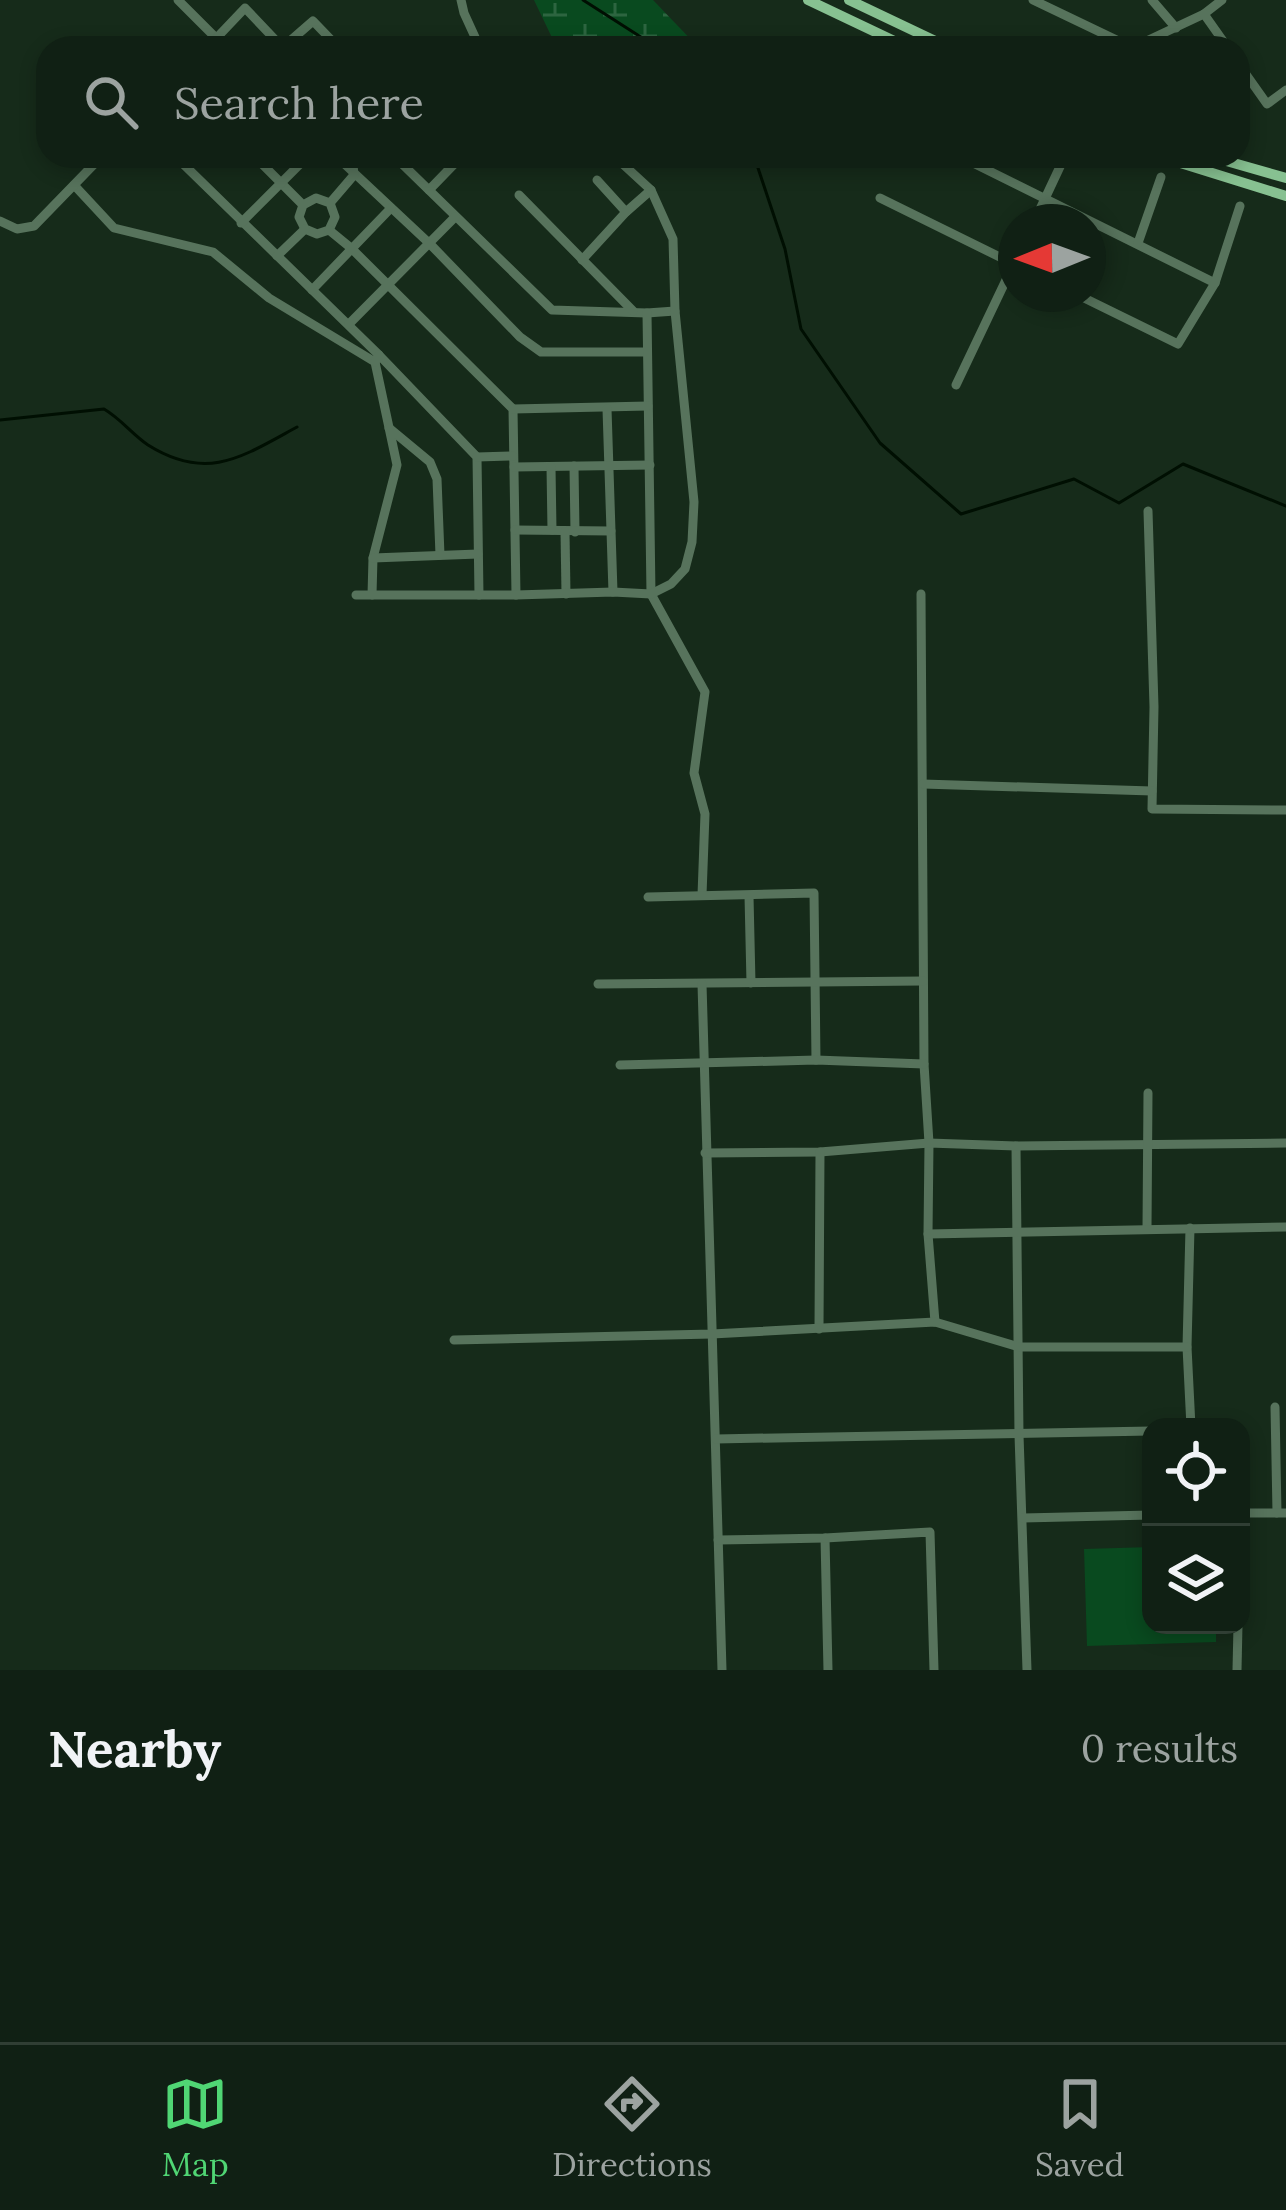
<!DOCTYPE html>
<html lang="en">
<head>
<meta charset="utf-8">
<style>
	:root { --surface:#102014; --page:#19281d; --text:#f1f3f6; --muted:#9ca3a0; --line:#303e34; --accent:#50d674 }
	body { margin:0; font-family:Lora,serif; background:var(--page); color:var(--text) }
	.controls { position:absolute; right:36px; bottom:36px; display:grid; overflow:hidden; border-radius:24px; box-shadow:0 6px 18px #0003 }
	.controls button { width:108px; height:108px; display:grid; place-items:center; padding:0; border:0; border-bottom:3px solid var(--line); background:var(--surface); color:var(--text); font:60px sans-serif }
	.compass { position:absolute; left:998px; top:204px; width:108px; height:108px; border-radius:50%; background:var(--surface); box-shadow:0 6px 18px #0003; rotate:269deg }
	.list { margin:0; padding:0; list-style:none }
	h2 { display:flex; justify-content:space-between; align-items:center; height:156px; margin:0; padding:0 48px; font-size:51px }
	h2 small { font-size:39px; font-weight:400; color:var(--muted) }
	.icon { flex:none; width:66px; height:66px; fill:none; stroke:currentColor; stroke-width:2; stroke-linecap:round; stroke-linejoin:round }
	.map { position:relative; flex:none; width:1286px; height:1670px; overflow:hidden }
	.search { position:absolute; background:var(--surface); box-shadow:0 6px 18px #0003; left:36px; right:36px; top:36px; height:132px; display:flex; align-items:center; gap:30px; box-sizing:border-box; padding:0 42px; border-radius:36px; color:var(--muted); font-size:45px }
	.sheet { height:372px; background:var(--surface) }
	nav { display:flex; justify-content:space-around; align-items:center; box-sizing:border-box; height:168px; border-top:3px solid var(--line); background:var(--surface); font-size:33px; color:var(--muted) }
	nav a { display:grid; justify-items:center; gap:6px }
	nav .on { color:var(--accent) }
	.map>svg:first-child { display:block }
	.wetland { fill:url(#wetland-marsh) }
	.pitch { fill:#094a1f }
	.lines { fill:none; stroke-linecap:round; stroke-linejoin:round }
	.stream { stroke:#000f02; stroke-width:3 }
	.minor { stroke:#57735c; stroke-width:9 }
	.major { stroke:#87c191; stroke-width:10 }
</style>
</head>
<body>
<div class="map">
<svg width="1286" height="1670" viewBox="0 0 1286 1670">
	<defs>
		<pattern id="wetland-marsh" width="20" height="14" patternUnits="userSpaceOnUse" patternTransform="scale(3)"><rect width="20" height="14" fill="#094a1f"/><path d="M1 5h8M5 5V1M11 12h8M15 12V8" fill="none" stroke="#2d6540"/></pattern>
	</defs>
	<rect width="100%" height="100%" fill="#162b1a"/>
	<path class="wetland" d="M534,0H653L699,48H557Z"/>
	<path class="pitch" d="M1151,1547V1625H1216V1642L1087,1646L1084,1549Z"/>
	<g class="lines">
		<g class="stream">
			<path d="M583,0L658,48"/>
			<path d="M754,156L785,249L801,329L880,443L961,514L1074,479L1119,503L1183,464L1286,506"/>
			<path d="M0,420L104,409C121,419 132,434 148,445C207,482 242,457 297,427"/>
		</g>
		<g class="minor">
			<path d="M178,0L226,48"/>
			<path d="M461,0L464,13L480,48"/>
			<path d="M1033,0L1127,45H1138L1204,14L1222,0"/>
			<path d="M1152,0L1176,28"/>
			<path d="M1204,14L1228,48"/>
			<path d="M143,46L144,48"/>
			<path d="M207,48L245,8L283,48"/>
			<path d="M282,48L313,21L339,48"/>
			<path d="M1238,63L1267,104L1286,90"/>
			<path d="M175,156L379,355"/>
			<path d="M254,156L303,205L299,217L305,229L317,234L329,230L335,217L330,203L316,198L303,205"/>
			<path d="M336,156L430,244L520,337L541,352H647"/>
			<path d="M394,156L552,310L647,313L675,311"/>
			<path d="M959,156L1215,283"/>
			<path d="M597,180L626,212"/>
			<path d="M74,185L114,228L213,252L269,298L375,362L397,465L373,558L372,595"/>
			<path d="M429,190L462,156"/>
			<path d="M519,195L633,311"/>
			<path d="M880,198L1016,265"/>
			<path d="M330,203L354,175L353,165L361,156"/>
			<path d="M0,221L17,229L34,226L102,156"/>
			<path d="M1034,222L1065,156"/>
			<path d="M241,223L308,156"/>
			<path d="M329,230L351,248L513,409L516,595"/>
			<path d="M1138,243L1161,177"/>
			<path d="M277,256L305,229"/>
			<path d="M582,260L626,212L651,190"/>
			<path d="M312,290L391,208"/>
			<path d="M1076,294L1178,344L1215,283L1240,206"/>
			<path d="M647,313L651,594L705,692L694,773L705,814L702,895"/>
			<path d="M349,324L455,217"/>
			<path d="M375,362L379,355L477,457L479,595"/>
			<path d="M956,385L1016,259"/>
			<path d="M513,409L648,406"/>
			<path d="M607,409L613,592"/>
			<path d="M389,428L430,462L437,479L440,555"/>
			<path d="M477,457L513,456"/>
			<path d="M574,466L575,532"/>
			<path d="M514,467L650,465"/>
			<path d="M551,467L552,530"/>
			<path d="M1148,511L1154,707L1152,809L1286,810"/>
			<path d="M515,530L611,531"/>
			<path d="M565,532L566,594"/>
			<path d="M373,558L478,554"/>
			<path d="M921,594L924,1064L929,1143L928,1234L935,1322"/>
			<path d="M356,595H516L613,592L651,594L671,584L685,569L692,542L694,502L675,311L673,239L651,190L614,156"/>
			<path d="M923,784L1152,791"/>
			<path d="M749,896L751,983"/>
			<path d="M648,897L814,893L816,1060"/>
			<path d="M598,984L923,981"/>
			<path d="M702,984L722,1670"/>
			<path d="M620,1065L816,1060L924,1064"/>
			<path d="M1016,1146L1019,1435L1027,1670"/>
			<path d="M705,1153L820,1152L929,1143L1016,1146L1286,1143"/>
			<path d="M1147,1228L1148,1093"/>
			<path d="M1190,1228L1187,1347L1191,1427"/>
			<path d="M928,1234L1286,1227"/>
			<path d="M819,1329L820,1152"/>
			<path d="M454,1340L712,1334L935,1322L1019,1347H1187"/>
			<path d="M1275,1407L1277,1513"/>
			<path d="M716,1439L1151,1431"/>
			<path d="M1241,1513H1286"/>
			<path d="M1023,1518L1151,1515"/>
			<path d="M825,1538L828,1670"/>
			<path d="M718,1540L825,1538L930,1532L934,1670"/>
			<path d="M1237,1670L1238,1625"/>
		</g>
		<g class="major">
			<path d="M808,0L909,48"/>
			<path d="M849,0L950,48"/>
			<path d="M1158,156L1286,196"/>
			<path d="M1209,156L1286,178"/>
		</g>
	</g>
</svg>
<div class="controls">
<button><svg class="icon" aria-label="locate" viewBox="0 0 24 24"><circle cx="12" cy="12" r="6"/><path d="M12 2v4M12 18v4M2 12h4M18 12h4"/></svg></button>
<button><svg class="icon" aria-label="layers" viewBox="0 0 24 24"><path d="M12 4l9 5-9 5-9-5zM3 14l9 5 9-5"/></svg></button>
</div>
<svg class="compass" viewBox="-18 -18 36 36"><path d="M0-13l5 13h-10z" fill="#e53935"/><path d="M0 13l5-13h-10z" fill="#9ca3a0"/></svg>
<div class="search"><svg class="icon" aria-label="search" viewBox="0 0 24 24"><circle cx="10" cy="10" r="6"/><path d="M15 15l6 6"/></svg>Search here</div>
</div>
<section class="sheet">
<h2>Nearby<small>0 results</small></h2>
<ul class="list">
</ul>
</section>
<nav>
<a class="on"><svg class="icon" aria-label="map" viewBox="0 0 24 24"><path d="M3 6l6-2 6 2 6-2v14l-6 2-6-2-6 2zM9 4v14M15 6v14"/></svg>Map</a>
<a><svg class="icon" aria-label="directions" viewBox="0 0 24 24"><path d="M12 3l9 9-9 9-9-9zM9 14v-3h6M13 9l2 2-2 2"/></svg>Directions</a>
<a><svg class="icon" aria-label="saved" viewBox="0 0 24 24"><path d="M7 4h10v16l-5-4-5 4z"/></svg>Saved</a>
</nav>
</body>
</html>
